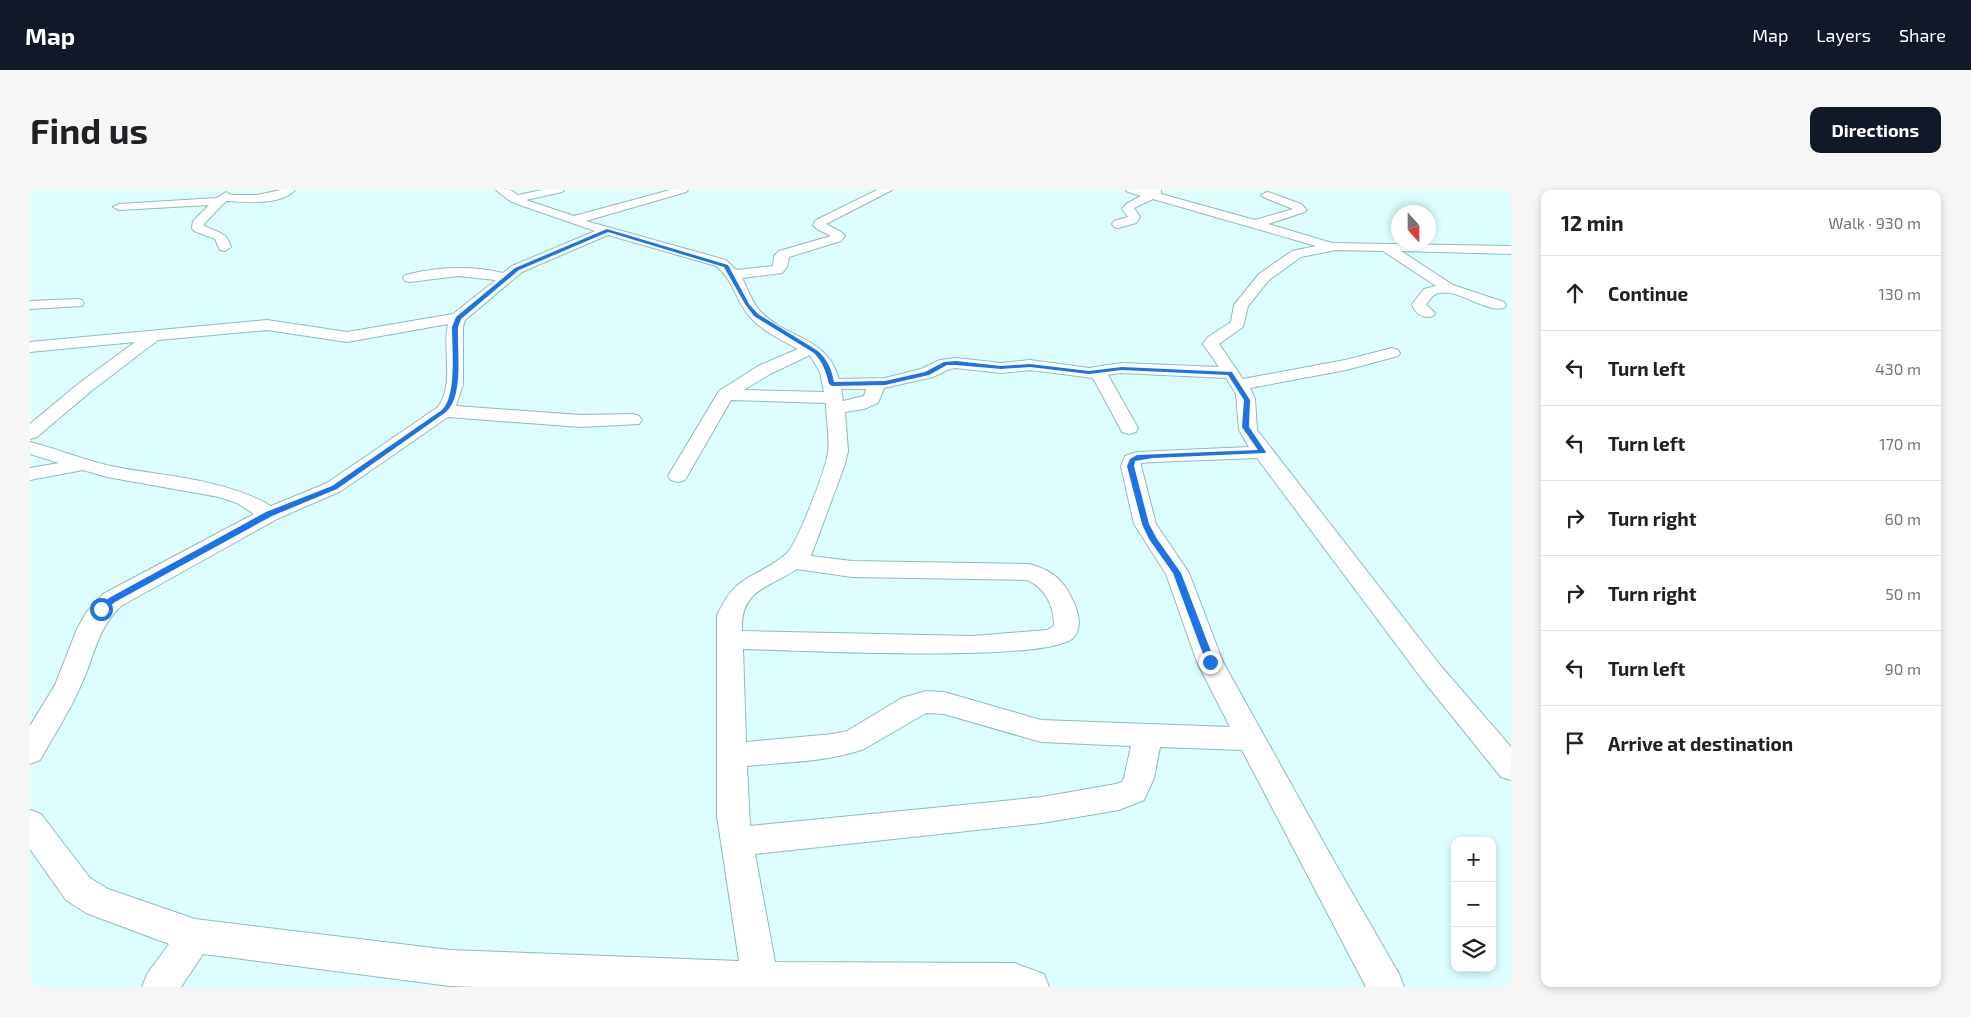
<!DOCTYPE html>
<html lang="en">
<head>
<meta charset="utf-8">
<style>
	:root { --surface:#fff; --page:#f6f6f6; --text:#202124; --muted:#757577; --line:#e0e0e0; --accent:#111827 }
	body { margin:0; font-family:"Exo 2",sans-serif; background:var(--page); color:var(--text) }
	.controls { position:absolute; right:15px; bottom:15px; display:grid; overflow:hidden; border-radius:10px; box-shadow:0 2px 8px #0003 }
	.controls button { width:45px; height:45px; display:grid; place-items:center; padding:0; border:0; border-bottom:1px solid var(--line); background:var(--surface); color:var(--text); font:25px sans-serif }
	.compass { position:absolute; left:1361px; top:15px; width:45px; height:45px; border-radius:50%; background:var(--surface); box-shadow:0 2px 8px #0003; rotate:159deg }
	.stop { position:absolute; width:15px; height:15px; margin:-11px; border:4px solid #1a73e8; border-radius:50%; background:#fff }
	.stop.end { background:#1a73e8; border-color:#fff; box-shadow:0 1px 5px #0008 }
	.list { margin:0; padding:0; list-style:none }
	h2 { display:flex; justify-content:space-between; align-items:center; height:65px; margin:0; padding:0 20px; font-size:21px }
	h2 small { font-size:16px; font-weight:400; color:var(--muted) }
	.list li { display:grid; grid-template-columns:32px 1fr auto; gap:15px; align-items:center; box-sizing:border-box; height:75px; padding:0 20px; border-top:1px solid var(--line) }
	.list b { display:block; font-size:19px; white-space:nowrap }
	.list em { font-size:16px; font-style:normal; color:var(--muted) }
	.icon { flex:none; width:28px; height:28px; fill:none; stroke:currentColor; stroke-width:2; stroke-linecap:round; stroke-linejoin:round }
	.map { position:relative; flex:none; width:1481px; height:797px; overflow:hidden; border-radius:10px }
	header { display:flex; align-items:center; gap:30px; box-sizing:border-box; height:70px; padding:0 25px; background:var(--accent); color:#fff }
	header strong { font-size:24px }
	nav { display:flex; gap:28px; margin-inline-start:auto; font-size:18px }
	.intro { display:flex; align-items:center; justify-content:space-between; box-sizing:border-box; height:120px; padding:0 30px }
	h1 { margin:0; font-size:35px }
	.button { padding:12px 22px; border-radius:10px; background:var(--accent); color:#fff; font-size:18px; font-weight:700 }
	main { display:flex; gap:30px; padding:0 30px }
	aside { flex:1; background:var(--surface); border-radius:10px; box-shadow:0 2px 8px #0003 }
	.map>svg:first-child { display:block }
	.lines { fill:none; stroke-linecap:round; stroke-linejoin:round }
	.street-casing { stroke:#91baba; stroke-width:2 }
	.street { fill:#fff; fill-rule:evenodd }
	.route { fill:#1a73e8 }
</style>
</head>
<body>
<header>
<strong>Map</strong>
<nav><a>Map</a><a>Layers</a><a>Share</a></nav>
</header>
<div class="intro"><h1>Find us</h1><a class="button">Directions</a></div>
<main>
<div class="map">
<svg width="1481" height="797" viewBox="0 0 1481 797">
	<rect width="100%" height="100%" fill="#dcfefe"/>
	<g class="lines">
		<g class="street-casing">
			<g id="street">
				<path d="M251,0H265C250,16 216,12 196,11L173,35C185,42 197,41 201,57L195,61L190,60L185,49L164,41L162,38L163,31L179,15L89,20L83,17L89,14L187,8L196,2L201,5H227Z"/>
				<path d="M466,0H480L488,5L512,0H534L532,2L496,10L544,26L640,0H658L656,2L556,31L696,70L706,80L743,76L744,66L749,61L801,46L787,39L783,35L786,30L847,0H862L796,34L811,42L815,46L811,51L759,67L757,77L752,83L712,88C718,99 722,113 731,122C758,150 796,145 809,189L855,188L891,179L910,170L926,168L971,173L1000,170L1059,178L1091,173L1189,177L1173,154L1178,147L1201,132L1204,115L1229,84L1262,61L1286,56L1123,9L1104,18L1110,27L1106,33L1088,38L1084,37L1082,34L1084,31L1098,27L1092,19L1096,14L1111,6L1098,2L1096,0H1131V4L1225,30L1263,19L1233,7L1231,5L1237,2L1241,3L1271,14L1277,20L1275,22L1238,34L1302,53L1481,56V64L1371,61L1423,95L1474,112L1476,115L1474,118C1453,123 1424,94 1404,105C1401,107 1399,112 1396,114L1405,123L1403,126C1393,129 1385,124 1382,114L1394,99L1406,96L1353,61L1306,60L1271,67L1239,90L1218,116L1213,137L1189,154L1213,189L1315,170L1362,158L1368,160L1370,163L1368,166L1316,180L1220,198L1225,209L1227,240L1410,475L1481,557V590L1471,587L1392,489L1227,268L1123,272L1111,273V276L1126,334L1159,383L1193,472L1305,673L1369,784L1374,797H1336L1212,560L1130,557L1124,588L1114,610L1089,620L1012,633L725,664L745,772L984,773L1014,784L1019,797H447L420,796L173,764L151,797H112L117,784L139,754L56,723L36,710L0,659V620L11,624L60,688L78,699L165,729L420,760L709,771L687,626V426C706,382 725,390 756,364C767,355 796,279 798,262C800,247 796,228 796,213L701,210L655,290L648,292L641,290L638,286L689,201L728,176L768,159C752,150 732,141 720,127C706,111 703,89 686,76L578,45L492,82L435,130L433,137V194L426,216L551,225L603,224L609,226L612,230L609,234L551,237L418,227L311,301L247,329L91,416C66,440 65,466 51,495C40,521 24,545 10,570L0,574V536L25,495L47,439L56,423L73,404L224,324L207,313L189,307L77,287L53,280L0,290V278L29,273L0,264V252C27,259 54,270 81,276C135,287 193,288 241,316L297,293L408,217C425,193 412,161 418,134L317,152L237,140L128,150L60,202L7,247L0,249V234L48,194L105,152L0,162V152L237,130L317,142L423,124L466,90L428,86L380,92L375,91L373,88L375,85C406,77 442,75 473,83L482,76L565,41L487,14L480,11ZM780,165L790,182L794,202L714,200L740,184ZM926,178L971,183L1000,180L1063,188L1090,238L1092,242L1099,244L1106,242L1108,238L1078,185L1091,183L1196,188L1206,204L1209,240L1219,257L1107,262L1095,266L1091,276L1104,334L1136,384L1167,472L1200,537L1011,530L914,502L896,501L872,508L817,541L803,544L716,552L713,459C759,460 1022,474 1044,447C1055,434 1045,414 1038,401C1028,385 1017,379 999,374L822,371L781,366L815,274L818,261L815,222L834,219L848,213L854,198L903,187L920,179ZM811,199H836L834,206L813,211ZM767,379L822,387L997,390C1016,398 1024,417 1024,436L1017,440L943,446L712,441C710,400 738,398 767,379ZM896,523L914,524L1011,552L1101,556L1094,588L1092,592L1086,594L1012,607L720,636L717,576C756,572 797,572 834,559Z"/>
				<path d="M47,109L52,110L54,113L52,116L0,119V111Z"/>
			</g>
		</g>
		<use href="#street" class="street"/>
	</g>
	<path class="route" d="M577,39L698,75L719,114L728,124L788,161C797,169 802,180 804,192L855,191L895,182L914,172L926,171L971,176L1000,174L1059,181L1092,177L1202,182L1220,210L1219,237L1236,262L1235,263L1123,268L1105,271L1104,276L1119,334L1127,349L1151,383L1185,472L1184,474L1180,475L1176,472L1143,383L1119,349L1112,334L1097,276L1100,269L1107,265L1228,260L1212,237L1214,210L1198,185L1092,180L1059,184L1000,177L971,179L926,175H917L899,185L855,195L802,196L799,194C796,182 793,172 784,163L724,126L715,114L694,77L578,42L489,80L431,129L428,137C427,161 434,206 416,222L307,299L242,326L85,412L74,421H68V417L79,408L236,322L302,296L412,220C427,206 422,158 422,137L426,127L485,78Z"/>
</svg>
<div class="controls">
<button>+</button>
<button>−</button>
<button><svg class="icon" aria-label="layers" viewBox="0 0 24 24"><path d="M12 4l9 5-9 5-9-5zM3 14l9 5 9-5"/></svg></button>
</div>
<svg class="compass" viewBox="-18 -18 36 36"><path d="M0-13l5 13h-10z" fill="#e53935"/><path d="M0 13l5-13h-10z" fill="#757577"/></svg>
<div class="stop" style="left:71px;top:419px"></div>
<div class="stop end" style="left:1180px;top:472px"></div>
</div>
<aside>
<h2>12 min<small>Walk · 930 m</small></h2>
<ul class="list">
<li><svg class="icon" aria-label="ahead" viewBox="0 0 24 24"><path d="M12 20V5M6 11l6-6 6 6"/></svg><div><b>Continue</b></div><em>130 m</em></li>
<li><svg class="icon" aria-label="left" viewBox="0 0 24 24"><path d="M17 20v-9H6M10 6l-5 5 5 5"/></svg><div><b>Turn left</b></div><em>430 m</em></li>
<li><svg class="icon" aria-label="left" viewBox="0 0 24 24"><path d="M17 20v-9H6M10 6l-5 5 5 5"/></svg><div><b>Turn left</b></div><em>170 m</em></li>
<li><svg class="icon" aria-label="right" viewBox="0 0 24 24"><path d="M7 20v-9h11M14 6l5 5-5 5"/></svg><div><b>Turn right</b></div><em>60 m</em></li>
<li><svg class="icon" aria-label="right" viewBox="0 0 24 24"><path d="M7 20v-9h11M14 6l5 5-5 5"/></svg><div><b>Turn right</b></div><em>50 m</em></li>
<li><svg class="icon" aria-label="left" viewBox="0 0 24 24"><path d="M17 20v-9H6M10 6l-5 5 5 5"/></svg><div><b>Turn left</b></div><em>90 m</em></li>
<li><svg class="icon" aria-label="arrive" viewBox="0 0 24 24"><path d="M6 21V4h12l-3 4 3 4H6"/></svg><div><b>Arrive at destination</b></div></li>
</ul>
</aside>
</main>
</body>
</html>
